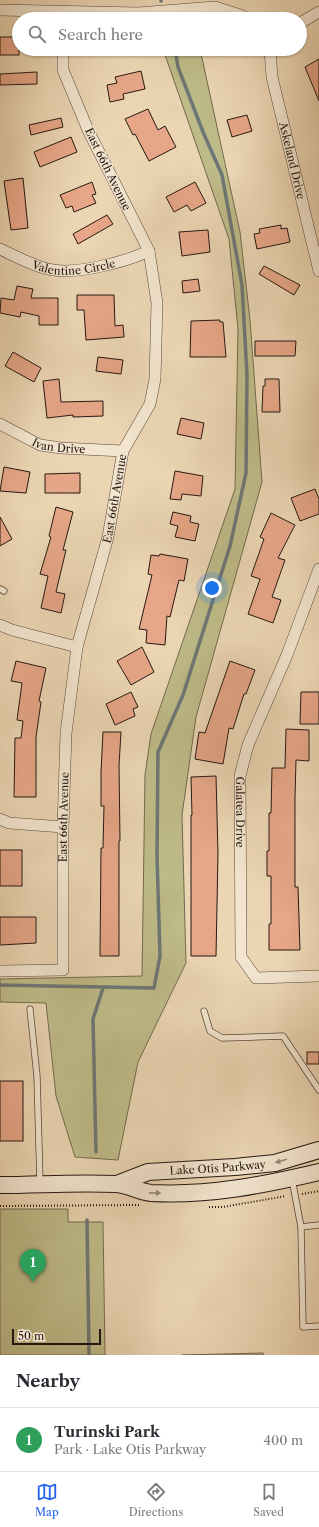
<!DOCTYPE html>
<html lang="en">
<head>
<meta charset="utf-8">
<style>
	:root { --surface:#fff; --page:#f7f7f7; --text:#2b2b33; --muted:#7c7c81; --line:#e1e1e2; --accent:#2563eb }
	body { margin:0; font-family:"Libre Caslon Text",serif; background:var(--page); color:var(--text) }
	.scale { position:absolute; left:12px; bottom:10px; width:89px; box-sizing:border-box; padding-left:4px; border:2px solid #261813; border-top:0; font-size:11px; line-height:14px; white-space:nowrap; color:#261813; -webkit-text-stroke:3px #f2e4ce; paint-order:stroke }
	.you { position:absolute; left:212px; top:588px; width:14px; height:14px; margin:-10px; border:3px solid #fff; border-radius:50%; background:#1a73e8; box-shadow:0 0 0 6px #1a73e833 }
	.badge { display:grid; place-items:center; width:26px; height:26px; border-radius:50%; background:var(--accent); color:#fff; font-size:13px; font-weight:700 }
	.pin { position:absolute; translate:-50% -33px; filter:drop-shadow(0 1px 2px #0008) }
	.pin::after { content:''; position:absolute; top:21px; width:14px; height:12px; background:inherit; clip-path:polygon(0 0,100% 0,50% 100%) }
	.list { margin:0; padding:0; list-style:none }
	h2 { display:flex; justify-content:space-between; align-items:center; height:52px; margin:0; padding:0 16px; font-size:17px }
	h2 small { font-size:13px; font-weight:400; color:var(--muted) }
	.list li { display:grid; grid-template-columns:26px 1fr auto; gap:12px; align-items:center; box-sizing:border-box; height:64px; padding:0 16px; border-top:1px solid var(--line) }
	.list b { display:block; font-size:15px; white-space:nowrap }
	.list p { margin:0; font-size:13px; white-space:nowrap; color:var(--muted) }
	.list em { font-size:13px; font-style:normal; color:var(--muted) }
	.icon { flex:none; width:22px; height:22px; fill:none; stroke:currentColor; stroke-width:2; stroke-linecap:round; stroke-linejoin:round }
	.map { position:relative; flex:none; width:319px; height:1355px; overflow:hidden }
	.search { position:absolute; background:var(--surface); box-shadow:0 1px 3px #0004; left:12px; right:12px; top:12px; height:44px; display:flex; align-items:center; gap:10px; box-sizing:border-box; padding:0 14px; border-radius:22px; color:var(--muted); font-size:15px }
	.sheet { height:116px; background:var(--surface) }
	nav { display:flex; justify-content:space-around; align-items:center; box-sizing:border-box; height:56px; border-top:1px solid var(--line); background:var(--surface); font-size:11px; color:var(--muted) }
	nav a { display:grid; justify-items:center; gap:2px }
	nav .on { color:var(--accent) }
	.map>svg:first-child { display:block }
	.green { fill:#bebb88; stroke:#726a4e }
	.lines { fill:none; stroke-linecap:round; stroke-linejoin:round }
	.stream { stroke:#6d7775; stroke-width:3.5 }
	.building { fill:#e6a687; stroke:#261813 }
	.service-casing { stroke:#57473b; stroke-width:7 }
	.minor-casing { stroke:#57473b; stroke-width:12 }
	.secondary-casing { stroke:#261813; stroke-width:18 }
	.path { stroke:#261813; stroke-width:2; stroke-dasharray:1 2; stroke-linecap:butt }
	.service { stroke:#f2e4ce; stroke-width:5.5 }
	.minor { stroke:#f2e4ce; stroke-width:11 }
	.secondary { stroke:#f2e4ce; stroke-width:16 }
	.oneway { fill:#96887a }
	.labels { text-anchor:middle; stroke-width:3; stroke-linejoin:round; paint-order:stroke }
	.street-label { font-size:11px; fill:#261813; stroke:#f2e4ce }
</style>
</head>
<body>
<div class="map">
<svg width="319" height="1355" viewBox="0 0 319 1355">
	<rect width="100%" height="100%" fill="#ebd5b3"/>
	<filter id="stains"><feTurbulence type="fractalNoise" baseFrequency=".005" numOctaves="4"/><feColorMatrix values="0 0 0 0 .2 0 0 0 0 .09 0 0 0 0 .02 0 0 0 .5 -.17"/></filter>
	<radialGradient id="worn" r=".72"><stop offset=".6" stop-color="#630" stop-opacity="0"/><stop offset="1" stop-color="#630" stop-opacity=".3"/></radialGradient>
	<g class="green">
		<path d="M163,49H200L240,232L250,320L262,482L196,717L182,815L186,963L138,1062L118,1160L75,1157L56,1096L46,1003L0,1002V979L142,976L145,775L151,734L235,489L238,329L229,239Z"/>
		<path d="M0,1209H68V1222H103L105,1355H0Z"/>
		<path d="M263,1353L264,1355H182Z"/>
	</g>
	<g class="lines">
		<g class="stream">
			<path d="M161,0V1"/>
			<path d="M0,985L154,988L160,956L157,856L158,752L183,695L230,546L246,473L247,375L242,285L222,175L203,132L178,67L175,49"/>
			<path d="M96,1152L93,1019L103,988"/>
			<path d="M87,1220L89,1355"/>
		</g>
	</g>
	<g class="building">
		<rect x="0" y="37" width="19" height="18"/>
		<path d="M319,59V101L305,67Z"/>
		<path d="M141,71L145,89L123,94L124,99L110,102L107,85L117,83L115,77Z"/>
		<path d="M37,72V84L0,85V74Z"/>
		<path d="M148,109L158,130L165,126L176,147L149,161L135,134L133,135L125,119Z"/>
		<path d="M247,115L252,131L232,137L227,120Z"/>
		<path d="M61,118L63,127L31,135L29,125Z"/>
		<path d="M71,137L77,152L40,167L34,152Z"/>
		<path d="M23,178L28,228L11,230L4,181Z"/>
		<path d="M92,182L96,194L92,195L96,203L74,212L72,206L66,208L60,195Z"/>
		<path d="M195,182L206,203L191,211L187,205L174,212L166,197Z"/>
		<path d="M107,215L113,224L78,244L73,234Z"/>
		<path d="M281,225V229L287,228L290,242L257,249L254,234L260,233L259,229Z"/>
		<path d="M208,230L210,252L182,256L179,232Z"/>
		<path d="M264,266L300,285L294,295L259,274Z"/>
		<path d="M198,279L200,291L183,293L182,281Z"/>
		<path d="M17,286L33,289L31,298H58V325H39V316L21,312L20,317L0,313L1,298L14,300Z"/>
		<path d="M77,295H114L115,326L123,325L124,337L86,340L84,310H77Z"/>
		<path d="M220,320V322H223L226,357H190L191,321Z"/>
		<path d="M255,341H296L295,356H255Z"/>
		<path d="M13,352L41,368L34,382L5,366Z"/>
		<path d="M98,357L123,360L121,374L96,371Z"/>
		<path d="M59,379L61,402L103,401V416L73,417V415L47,418L43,381Z"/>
		<path d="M265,379H279L280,412H262L263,386H265Z"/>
		<path d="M181,418L204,423L201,439L177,434Z"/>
		<path d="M4,467L30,472L26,493L0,491Z"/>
		<path d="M175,471L203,476L201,496L182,494L181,500L170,499Z"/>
		<path d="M80,473V493H45V474Z"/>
		<path d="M315,489L319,499V514L300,521L291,498Z"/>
		<path d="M56,507L73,512L63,550H66L56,592L65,594L61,613L41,608L48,576L40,574L51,537L49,536Z"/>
		<path d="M173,512L191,516L190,522L199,524L195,541L175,537L178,526L170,524Z"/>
		<path d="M271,513L295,525L278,558L285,560L272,597L281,600L273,623L248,614L260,579L251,576L264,539L260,537Z"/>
		<path d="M0,517L12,539L0,546Z"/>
		<path d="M160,554L188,559L184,581L179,580L170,617L167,616L165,645L146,643L147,630L139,629L152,575L148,574L151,555L159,556Z"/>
		<path d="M142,647L154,672L131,685L117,661Z"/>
		<path d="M16,661L46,668L39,701L41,702L36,737V797H14L15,738H21L23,721L17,720L22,683L11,681Z"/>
		<path d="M230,661L255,670L246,694H244L233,729L229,728L223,764L195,759L199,732L205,733Z"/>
		<path d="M131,692L138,707L133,709L135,716L115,725L106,704Z"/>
		<path d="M301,692H319V724H300Z"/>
		<path d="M286,729L309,730V761L296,760L295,798V887H298L300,950H269V924H271V876H267V851H269V813H271L272,768H285Z"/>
		<path d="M103,732H121L119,765L120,841H119V956H100L101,848H103L104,806H101V772Z"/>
		<path d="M216,776L218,854L216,956H191V815H192L191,777Z"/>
		<rect x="0" y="850" width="22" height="36"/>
		<path d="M0,917H36V943L0,945Z"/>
		<rect x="307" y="1052" width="12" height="12"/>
		<rect x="0" y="1081" width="23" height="60"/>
	</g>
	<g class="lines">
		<g class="service-casing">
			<g id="service">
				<path d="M0,589L4,591"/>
				<path d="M30,1009L37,1076L40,1183"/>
				<path d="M204,1011L210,1031L222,1038L283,1036L319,1090"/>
				<path d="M292,1179L301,1227L319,1225"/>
				<path d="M301,1227L303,1327L319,1326"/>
			</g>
		</g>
		<g class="minor-casing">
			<g id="minor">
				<path d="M0,10L138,13L215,7L243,16L246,19"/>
				<path d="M300,23L319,12"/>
				<path id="s1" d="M270,49L272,77L319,271"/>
				<path id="s2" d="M0,249C15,256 31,265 48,269C73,276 125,262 149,251"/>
				<path id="s3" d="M0,424L40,445L61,448L123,451"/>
				<path id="s4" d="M319,569L287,655L248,745L240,776L241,957L256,978L319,976"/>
				<path d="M0,625L12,630L77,647"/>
				<path d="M0,819L9,823L63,827"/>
				<path id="s5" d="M0,971L63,970V827L66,733L77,647L108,537L123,451L150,404L155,379L157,303L149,251L88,130L63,70V49"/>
			</g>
		</g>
		<g class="secondary-casing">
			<g id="secondary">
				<path id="s6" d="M117,1184L148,1172L235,1167L275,1163L319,1150"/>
				<path d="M0,1185C38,1185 77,1182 115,1184C127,1184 139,1192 151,1193C208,1196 264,1185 319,1172"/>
			</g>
		</g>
		<g class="path">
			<path d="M302,1194L319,1191"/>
			<path d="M0,1206L139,1205"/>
			<path d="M209,1207H223L286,1196"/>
		</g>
		<use href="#service" class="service"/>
		<use href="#minor" class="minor"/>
		<use href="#secondary" class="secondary"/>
	</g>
	<defs><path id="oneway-solid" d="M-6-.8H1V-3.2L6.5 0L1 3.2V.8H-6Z"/></defs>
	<g class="oneway">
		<use href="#oneway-solid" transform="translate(281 1161) rotate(164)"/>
		<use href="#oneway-solid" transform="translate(155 1193) rotate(1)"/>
	</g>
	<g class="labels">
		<g class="street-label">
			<text dy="4" stroke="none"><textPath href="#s1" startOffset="114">Askeland Drive</textPath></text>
			<text transform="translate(108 169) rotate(64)" y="4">East 66th Avenue</text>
			<text dy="4" stroke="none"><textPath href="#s2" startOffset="78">Valentine Circle</textPath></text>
			<text dy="4" stroke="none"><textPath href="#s3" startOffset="64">Ivan Drive</textPath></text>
			<text dy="4" stroke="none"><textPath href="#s5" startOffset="540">East 66th Avenue</textPath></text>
			<text dy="4" stroke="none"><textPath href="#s4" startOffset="258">Galatea Drive</textPath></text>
			<text dy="4" stroke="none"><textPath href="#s5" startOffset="216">East 66th Avenue</textPath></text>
			<text dy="4" stroke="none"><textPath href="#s6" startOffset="103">Lake Otis Parkway</textPath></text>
		</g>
	</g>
	<rect width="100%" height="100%" filter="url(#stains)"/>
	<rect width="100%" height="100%" fill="url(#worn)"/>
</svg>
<div class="scale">50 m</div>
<div class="you"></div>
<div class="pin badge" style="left:33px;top:1282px;background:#2e9e5b">1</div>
<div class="search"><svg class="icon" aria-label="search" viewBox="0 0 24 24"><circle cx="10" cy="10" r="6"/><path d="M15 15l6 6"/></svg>Search here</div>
</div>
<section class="sheet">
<h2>Nearby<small></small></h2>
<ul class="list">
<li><span class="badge" style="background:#2e9e5b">1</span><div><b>Turinski Park</b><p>Park · Lake Otis Parkway</p></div><em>400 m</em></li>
</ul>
</section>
<nav>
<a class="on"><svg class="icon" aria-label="map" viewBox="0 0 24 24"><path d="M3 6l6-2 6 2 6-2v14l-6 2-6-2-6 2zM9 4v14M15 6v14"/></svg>Map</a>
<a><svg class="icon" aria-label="directions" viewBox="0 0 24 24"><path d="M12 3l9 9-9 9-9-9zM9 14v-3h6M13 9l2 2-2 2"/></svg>Directions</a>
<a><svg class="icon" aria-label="saved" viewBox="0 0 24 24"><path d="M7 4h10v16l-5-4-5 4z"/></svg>Saved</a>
</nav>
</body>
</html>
